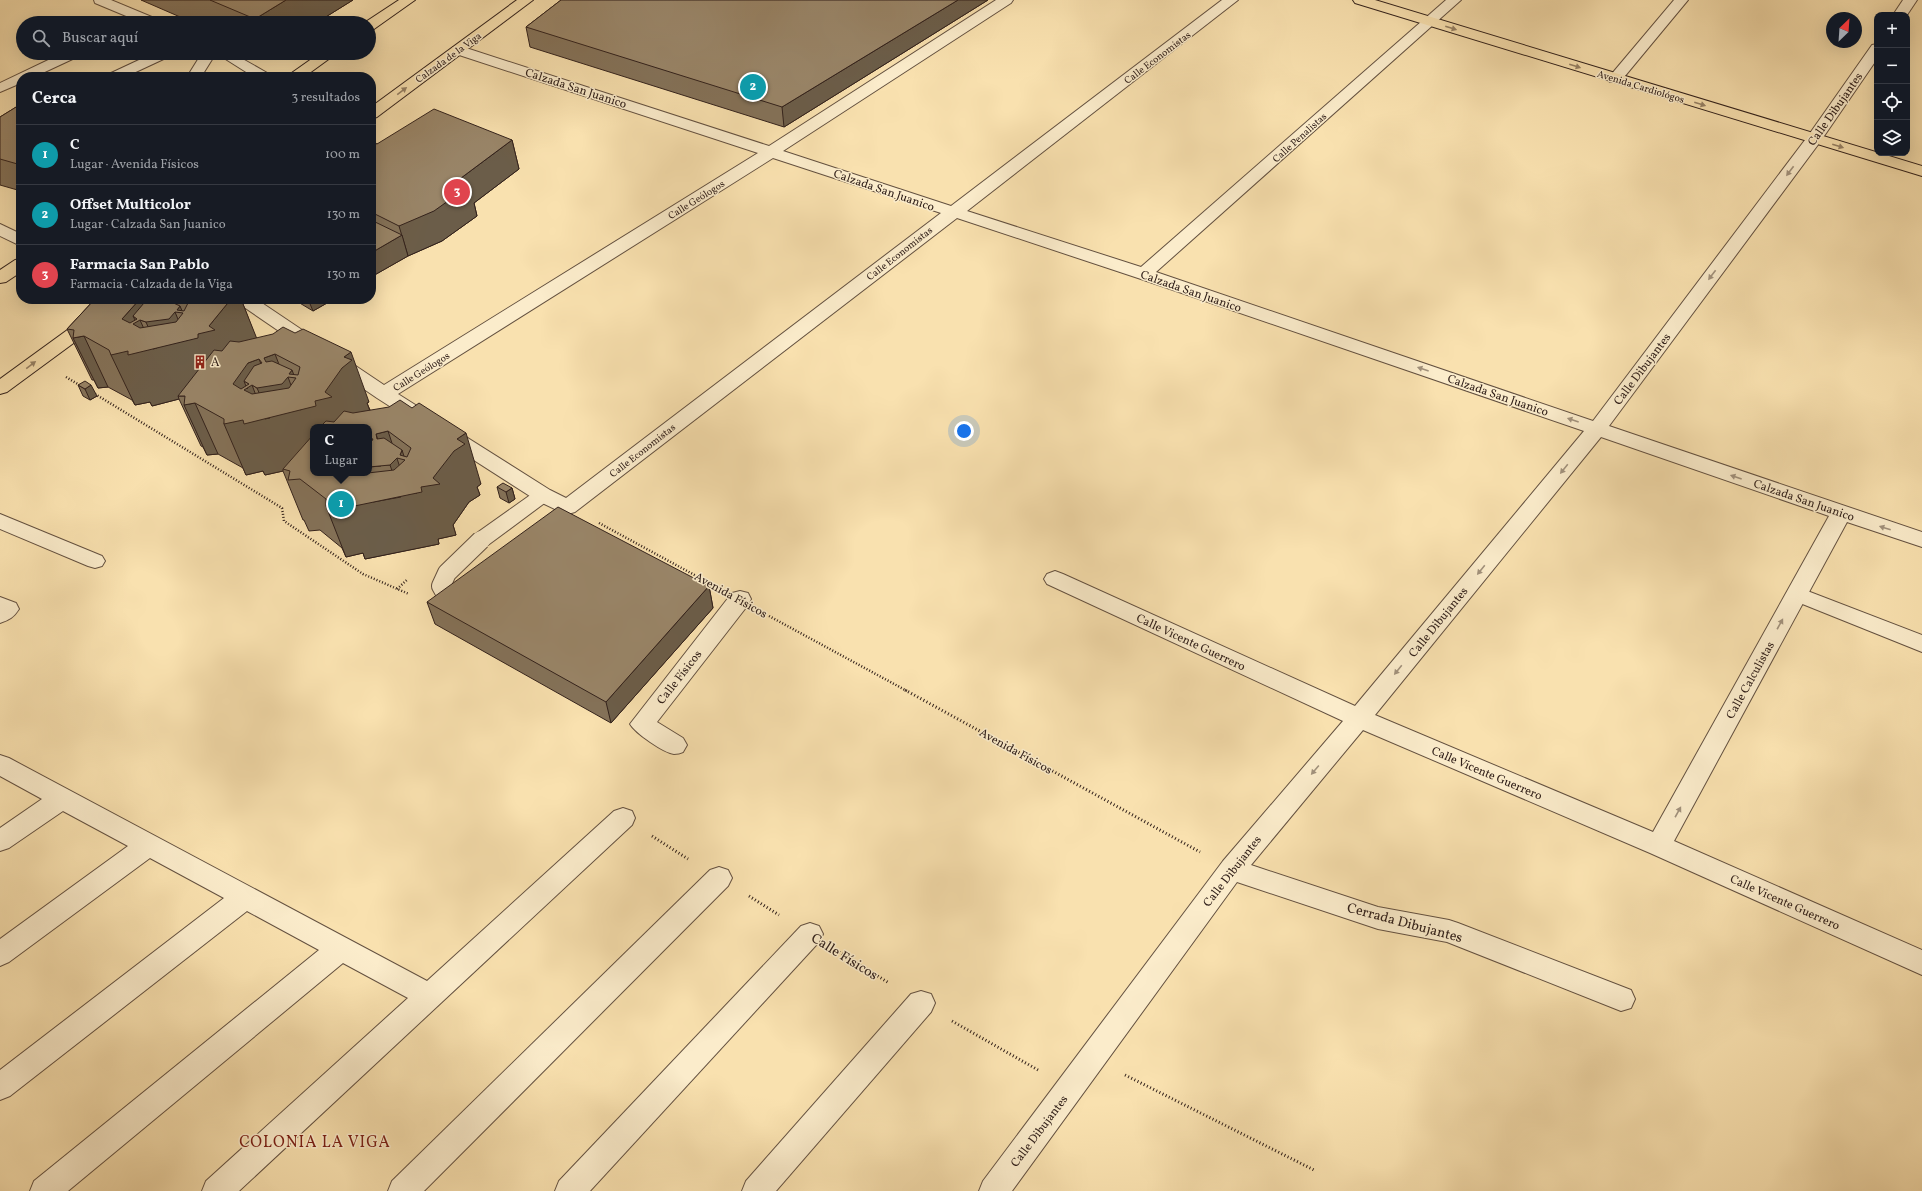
<!DOCTYPE html>
<html lang="es">
<head>
<meta charset="utf-8">
<style>
	:root { --surface:#171b24; --page:#242831; --text:#f1f3f6; --muted:#9ea1a6; --line:#363941; --accent:#c59692 }
	body { margin:0; font-family:Vollkorn,serif; background:var(--page); color:var(--text) }
	.controls { position:absolute; right:12px; top:12px; display:grid; overflow:hidden; border-radius:8px; box-shadow:0 4px 16px #0002 }
	.controls button { width:36px; height:36px; display:grid; place-items:center; padding:0; border:0; border-bottom:1px solid var(--line); background:var(--surface); color:var(--text); font:20px sans-serif }
	.compass { position:absolute; left:1826px; top:12px; width:36px; height:36px; border-radius:50%; background:var(--surface); box-shadow:0 4px 16px #0002; rotate:25deg }
	.you { position:absolute; left:964px; top:431px; width:14px; height:14px; margin:-10px; border:3px solid #fff; border-radius:50%; background:#1a73e8; box-shadow:0 0 0 6px #1a73e833 }
	.badge { display:grid; place-items:center; width:26px; height:26px; border-radius:50%; background:var(--accent); color:#fff; font-size:13px; font-weight:700 }
	.pin { position:absolute; translate:-50% -50%; border:2px solid #fff; box-shadow:0 1px 4px #0006 }
	.popup { position:absolute; left:310px; top:424px; width:62px; height:52px; box-sizing:border-box; display:grid; place-content:center; border-radius:8px; background:var(--surface); filter:drop-shadow(0 1px 3px #0005); font-size:13px; white-space:nowrap; color:var(--muted) }
	.popup b { font-size:15px; color:var(--text) }
	.popup::after { content:''; position:absolute; left:50%; top:100%; margin-left:-8px; border:8px solid transparent; border-top-color:var(--surface) }
	.list { margin:0; padding:0; list-style:none }
	h2 { display:flex; justify-content:space-between; align-items:center; height:52px; margin:0; padding:0 16px; font-size:17px }
	h2 small { font-size:13px; font-weight:400; color:var(--muted) }
	.list li { display:grid; grid-template-columns:26px 1fr auto; gap:12px; align-items:center; box-sizing:border-box; height:60px; padding:0 16px; border-top:1px solid var(--line) }
	.list b { display:block; font-size:15px; white-space:nowrap }
	.list p { margin:0; font-size:13px; white-space:nowrap; color:var(--muted) }
	.list em { font-size:13px; font-style:normal; color:var(--muted) }
	.icon { flex:none; width:22px; height:22px; fill:none; stroke:currentColor; stroke-width:2; stroke-linecap:round; stroke-linejoin:round }
	.map { position:relative; flex:none; width:1922px; height:1191px; overflow:hidden }
	.search { position:absolute; background:var(--surface); box-shadow:0 4px 16px #0002; left:16px; top:16px; width:360px; height:44px; display:flex; align-items:center; gap:10px; box-sizing:border-box; padding:0 14px; border-radius:22px; color:var(--muted); font-size:15px }
	.panel { position:absolute; background:var(--surface); box-shadow:0 4px 16px #0002; left:16px; top:72px; width:360px; height:232px; border-radius:16px }
	.map>svg:first-child { display:block }
	.lines { fill:none; stroke-linecap:round; stroke-linejoin:round }
	.lane-casing { stroke:#645140; stroke-width:2 }
	.street-casing { stroke:#645140; stroke-width:2 }
	.primary-casing { stroke:#32211b; stroke-width:2 }
	.path-far1 { stroke:#32211b; stroke-width:2.5; stroke-dasharray:1 2; stroke-linecap:butt }
	.path { stroke:#32211b; stroke-width:3; stroke-dasharray:1 2.5; stroke-linecap:butt }
	.lane { fill:#fbeccb; fill-rule:evenodd }
	.street { fill:#fbeccb; fill-rule:evenodd }
	.primary { fill:#f9e1af; fill-rule:evenodd }
	.lane-bridge-casing { stroke:#645140; stroke-width:20; stroke-linecap:butt }
	.lane-bridge { stroke:#fbeccb; stroke-width:18 }
	.wall { fill:#847259; stroke:#32211b; fill-rule:evenodd }
	.shaded-wall { fill:#6b5d49; stroke:#32211b; fill-rule:evenodd }
	.building { fill:#998568; stroke:#32211b; fill-rule:evenodd }
	.oneway { fill:#968165 }
	.oneway2 { fill:#a1917c }
	.labels { text-anchor:middle; stroke-width:3; stroke-linejoin:round; paint-order:stroke }
	.far-street-label { font-size:10px; fill:#32211b; stroke:#fbeccb }
	.street-label { font-size:12px; fill:#32211b; stroke:#fbeccb }
	.poi-label { font-size:12px; fill:#32211b; stroke:#fbeccb; text-anchor:start }
	.near-street-label { font-size:14px; fill:#32211b; stroke:#fbeccb }
	.near-neighbourhood-label { font-size:16px; letter-spacing:1px; fill:#7a1f14; stroke:#fbeccb }
</style>
</head>
<body>
<div class="map">
<svg width="1922" height="1191" viewBox="0 0 1922 1191">
	<rect width="100%" height="100%" fill="#f9e1af"/>
	<filter id="stains"><feTurbulence type="fractalNoise" baseFrequency=".005" numOctaves="4"/><feColorMatrix values="0 0 0 0 .2 0 0 0 0 .09 0 0 0 0 .02 0 0 0 .5 -.17"/></filter>
	<radialGradient id="worn" r=".72"><stop offset=".6" stop-color="#630" stop-opacity="0"/><stop offset="1" stop-color="#630" stop-opacity=".3"/></radialGradient>
	<g class="lines">
		<g class="lane-casing">
			<g id="lane">
				<path d="M94,0H111L159,20L161,23H143L95,3Z"/>
				<path d="M63,53H81L79,56L34,77H21V83L0,92V83Z"/>
				<path d="M154,53H172L170,56L125,77H107L109,74Z"/>
				<path d="M202,53H232L269,74L271,77H254L216,53L201,77H187Z"/>
				<path d="M543,489L550,491L552,495L550,499L488,545L481,547L474,545L471,540L474,535L536,491Z"/>
				<path d="M0,514L102,556L105,561L102,566L95,568L88,566L0,529Z"/>
				<path d="M1797,587L1922,635V652L1790,599L1787,594L1790,589Z"/>
			</g>
		</g>
		<g class="street-casing">
			<g id="street">
				<path d="M996,0H1013L1011,3L783,151L951,206L1222,0H1238L967,211L1141,267L1446,0H1461L1156,272L1593,421L1808,136L1872,45L1877,44V59L1820,142L1609,426L1922,532V547L1847,522L1674,841L1922,950V975L1650,853L1363,730L1251,865L1378,907L1449,920L1458,923L1631,990L1635,999L1631,1008L1621,1011L1447,942L1378,929L1237,882L1012,1191H979L983,1181L1223,861L1343,721L1047,584L1044,579L1047,574L1055,571L1063,574L1355,706L1584,431L1138,278L957,218L575,512L568,514L561,512L536,500L377,398L238,303L235,299H256L384,385L758,153L453,53L451,50L453,47H463L769,146ZM773,158L941,213L566,498L550,490L398,394ZM1601,437L1829,516L1653,832L1375,715Z"/>
				<path d="M1674,0H1688L1620,82H1610L1607,79L1610,76Z"/>
				<path d="M1903,0H1917L1907,15H1893Z"/>
				<path d="M0,224L21,234V246L0,236Z"/>
				<path d="M740,591L748,593L751,599L748,605L657,722L683,738L687,745L683,752C681,753 677,754 674,754C664,753 635,733 630,724L732,593Z"/>
				<path d="M0,597L16,603L19,609C14,617 9,620 0,623Z"/>
				<path d="M0,755L9,758L427,981L614,811L623,808L632,811L635,818L632,825L239,1191H202L206,1181L408,998L343,963L68,1191H30L34,1181L319,950L247,911L10,1096L0,1100V1070L224,898L150,858L9,962L0,966V939L128,846L63,811L9,848L0,851V828L42,799L0,776Z"/>
				<path d="M719,867L728,870L732,878L728,886L424,1191H388L392,1181L710,870Z"/>
				<path d="M810,923L819,926L823,934L819,942L590,1191H555L559,1181L801,926Z"/>
				<path d="M921,991L931,994L935,1003L931,1012L776,1191H742L746,1181L911,994Z"/>
			</g>
		</g>
		<g class="primary-casing">
			<g id="primary">
				<path d="M399,0H415L374,29L369,30V23H364Z"/>
				<path d="M517,0H533L377,117L371,119V107Z"/>
				<path d="M1353,0H1375L1922,166V176L1355,3Z"/>
				<path d="M320,53H337L304,77H286Z"/>
				<path d="M21,259V272L6,282L0,283V270L15,260Z"/>
				<path d="M110,299H131L128,303L7,392L0,394V379Z"/>
			</g>
		</g>
		<g class="path-far1">
			<path d="M66,377L81,386"/>
			<path d="M95,394L282,508L284,521L363,574L409,594"/>
			<path d="M599,523L711,584"/>
			<path d="M397,589L408,579"/>
			<path d="M769,616L907,691"/>
		</g>
		<g class="path">
			<path d="M905,690L1200,852"/>
			<path d="M652,836L688,859"/>
			<path d="M749,896L779,915"/>
			<path d="M839,952L889,983"/>
			<path d="M952,1021L1038,1070"/>
			<path d="M1125,1075L1314,1170"/>
		</g>
		<use href="#lane" class="lane"/>
		<use href="#street" class="street"/>
		<use href="#primary" class="primary"/>
		<g class="lane-bridge-casing">
			<path id="lane-bridge" d="M465,606L446,595L441,586L447,573L481,540"/>
		</g>
		<use href="#lane-bridge" class="lane-bridge"/>
	</g>
	<g class="wall">
		<path d="M141,0H353L316,23H194Z"/>
		<path d="M561,0H988L784,127L530,47L526,27Z"/>
		<path d="M21,104V191L0,185V117Z"/>
		<path d="M512,140L519,169L474,203L477,216L442,241L408,256L371,277V142L377,144Z"/>
		<path d="M95,299H241L256,338L369,402L367,403L370,410L481,484L477,487L480,495L469,502L453,525L456,535L438,539L439,544L365,559L363,553L346,557L342,548L320,530L309,531L304,520H303L283,471L265,475L263,471L246,475L243,468L218,454L207,455L203,447L201,446L179,399L152,406L150,402L135,405L132,400L108,387L98,388L94,380H92L67,329ZM369,427V473H313Z"/>
		<path d="M293,299H334L313,311Z"/>
		<path d="M78,385L97,396L90,400L83,396Z"/>
		<path d="M497,487L512,488L515,499L509,503L500,498Z"/>
		<path d="M709,586L713,608L611,723L435,624L427,602Z"/>
	</g>
	<g class="shaded-wall">
		<path d="M286,0H353L316,23H257L255,19Z"/>
		<path d="M958,0H988L784,127L782,107Z"/>
		<path d="M512,140L519,169L474,203L477,216L442,241L408,256L399,226L457,181Z"/>
		<path d="M402,235L408,256L371,277V253Z"/>
		<path d="M140,299H151L160,320L155,299H168L174,313L175,312L187,341L183,313L177,310L180,306L194,339L198,334L209,326L231,299H241L257,339L248,363L259,359L270,386L264,358L275,354L285,380L288,377L300,410L315,401L325,392L344,357L351,352L369,402L367,403L370,411L354,427H313V462L283,469V471L265,475L263,471L246,475L224,424L233,384L185,396H178L179,399L152,406L150,402L135,405L111,355L122,319L139,300ZM133,316L137,319L136,322ZM140,320L146,322L157,348L153,349ZM244,381L249,384L247,389ZM252,385L257,388L270,418L265,419Z"/>
		<path d="M308,299H334L313,311Z"/>
		<path d="M84,336L108,387L98,388L73,338Z"/>
		<path d="M292,370L295,378L289,374Z"/>
		<path d="M91,385L97,396L90,400L85,389Z"/>
		<path d="M195,403L218,454L207,455L184,405Z"/>
		<path d="M388,431L409,495L405,460L400,455L402,450L416,494L421,487L433,478L457,439L466,433L481,484L477,487L480,495L469,502L453,525L456,535L438,539L439,544L365,559L363,553L346,557L326,506L345,502L344,473H362L373,502L401,497L390,465H386L376,434Z"/>
		<path d="M369,435H370L381,466L369,467Z"/>
		<path d="M512,488L515,499L509,503L506,492Z"/>
		<path d="M709,586L713,608L611,723L606,702Z"/>
	</g>
	<g class="building">
		<path d="M210,0H286L255,19Z"/>
		<path d="M561,0H958L782,107L526,27Z"/>
		<path d="M21,104V165L0,159V117Z"/>
		<path d="M434,109L512,140L457,181L469,186L434,211L399,226L371,212V142L377,144Z"/>
		<path d="M371,220L402,235L371,253Z"/>
		<path d="M95,299H140L139,300L122,319L130,323L137,319L133,316L144,303L152,300L151,299H165L180,306L177,310L184,311L188,303L180,299H234L227,304L209,326L215,330L198,334V338L128,355V351L111,355L109,350L84,336L73,338L74,330L67,329ZM175,312L183,313L176,322L140,328L133,324L140,320L146,322L169,319Z"/>
		<path d="M283,327L295,333L303,329L351,352L344,357L352,360L342,368L325,392L332,397L315,401L316,406L244,424L243,420L224,424V419L195,403L184,405L185,396H178L214,350L222,351L230,341L239,342L273,334ZM275,354L300,367L298,375L289,374L292,370L272,361L266,362L264,358ZM259,359L262,363L254,366L244,381L249,384L241,389L233,384L248,363ZM288,377L296,378L289,388L252,394L244,390L252,385L257,388L282,384Z"/>
		<path d="M85,381L91,385L85,389L78,385Z"/>
		<path d="M400,400L412,408L419,403L466,433L457,439L465,444L454,451L433,478L440,484L421,487L422,492L345,508V502L326,506V499L300,479L288,480L290,471L283,469L313,435V473H357L359,474L394,470L405,460L397,458L390,465L369,467V441L373,440L370,435H369V427H320L326,421L334,422L344,411L353,413L389,407ZM388,431L411,448L407,457L400,455L402,450L384,438L377,439L376,434Z"/>
		<path d="M503,483L512,488L506,492L497,487Z"/>
		<path d="M558,507L709,586L606,702L427,602Z"/>
	</g>
	<defs><path id="oneway-solid" d="M-6-.8H1V-3.2L6.5 0L1 3.2V.8H-6Z"/></defs>
	<g class="oneway">
		<use href="#oneway-solid" transform="translate(1451 28) rotate(17)"/>
		<use href="#oneway-solid" transform="translate(1575 66) rotate(17)"/>
		<use href="#oneway-solid" transform="translate(402 91) rotate(-37)"/>
		<use href="#oneway-solid" transform="translate(1700 104) rotate(17)"/>
		<use href="#oneway-solid" transform="translate(1838 146) rotate(17)"/>
		<use href="#oneway-solid" transform="translate(31 365) rotate(-37)"/>
	</g>
	<g class="oneway2">
		<use href="#oneway-solid" transform="translate(1790 171) rotate(127)"/>
		<use href="#oneway-solid" transform="translate(1712 275) rotate(127)"/>
		<use href="#oneway-solid" transform="translate(1423 369) rotate(-161)"/>
		<use href="#oneway-solid" transform="translate(1573 420) rotate(-161)"/>
		<use href="#oneway-solid" transform="translate(1564 469) rotate(129)"/>
		<use href="#oneway-solid" transform="translate(1736 477) rotate(-161)"/>
		<use href="#oneway-solid" transform="translate(1885 528) rotate(-162)"/>
		<use href="#oneway-solid" transform="translate(1481 570) rotate(129)"/>
		<use href="#oneway-solid" transform="translate(1780 624) rotate(-61)"/>
		<use href="#oneway-solid" transform="translate(1398 670) rotate(129)"/>
		<use href="#oneway-solid" transform="translate(1315 770) rotate(130)"/>
		<use href="#oneway-solid" transform="translate(1678 812) rotate(-61)"/>
	</g>
	<defs>
		<g id="building-bare" transform="scale(1.08)"><path d="M-4-6H4V6H1V3H-1V6H-4ZM-2.5-4.3h1.7v1.8h-1.7ZM.8-4.3h1.7v1.8H.8ZM-2.5-1h1.7V.8h-1.7ZM.8-1h1.7V.8H.8Z" fill="#8f2418" stroke="#fbeccb" stroke-width="2.5" paint-order="stroke"/></g>
	</defs>
	<g fill-rule="evenodd">
		<use href="#building-bare" x="200" y="362"/>
	</g>
	<g class="labels">
		<g class="far-street-label">
			<text transform="translate(448 57) rotate(-36)" y="4">Calzada de la Viga</text>
			<text transform="translate(1157 57) rotate(-37)" y="4">Calle Economistas</text>
			<text transform="translate(1641 86) rotate(17)" y="4">Avenida Cardiológos</text>
			<text transform="translate(1299 137) rotate(-42)" y="4">Calle Penalistas</text>
			<text transform="translate(696 199) rotate(-32)" y="4">Calle Geólogos</text>
			<text transform="translate(899 253) rotate(-38)" y="4">Calle Economistas</text>
			<text transform="translate(421 371) rotate(-32)" y="4">Calle Geólogos</text>
			<text transform="translate(642 450) rotate(-38)" y="4">Calle Economistas</text>
		</g>
		<g class="street-label">
			<text transform="translate(576 88) rotate(18)" y="4">Calzada San Juanico</text>
			<text transform="translate(1835 109) rotate(-55)" y="4">Calle Dibujantes</text>
			<text transform="translate(884 190) rotate(19)" y="4">Calzada San Juanico</text>
			<text transform="translate(1191 291) rotate(19)" y="4">Calzada San Juanico</text>
			<text transform="translate(1642 369) rotate(-53)" y="4">Calle Dibujantes</text>
			<text transform="translate(1498 395) rotate(19)" y="4">Calzada San Juanico</text>
			<text transform="translate(1804 500) rotate(19)" y="4">Calzada San Juanico</text>
			<text transform="translate(731 595) rotate(29)" y="4">Avenida Físicos</text>
			<text transform="translate(1438 622) rotate(-51)" y="4">Calle Dibujantes</text>
			<text transform="translate(1191 642) rotate(25)" y="4">Calle Vicente Guerrero</text>
			<text transform="translate(679 677) rotate(-52)" y="4">Calle Físicos</text>
			<text transform="translate(1750 680) rotate(-61)" y="4">Calle Calculistas</text>
			<text transform="translate(1016 751) rotate(29)" y="4">Avenida Físicos</text>
			<text transform="translate(1487 773) rotate(23)" y="4">Calle Vicente Guerrero</text>
			<text transform="translate(1232 871) rotate(-52)" y="4">Calle Dibujantes</text>
			<text transform="translate(1785 902) rotate(24)" y="4">Calle Vicente Guerrero</text>
			<text transform="translate(1039 1131) rotate(-53)" y="4">Calle Dibujantes</text>
		</g>
		<g class="poi-label">
			<text x="211" y="366">A</text>
		</g>
		<g class="near-street-label">
			<text transform="translate(1405 922) rotate(15)" y="5">Cerrada Dibujantes</text>
			<text transform="translate(845 956) rotate(32)" y="5">Calle Físicos</text>
		</g>
		<g class="near-neighbourhood-label">
			<text x="315" y="1147">COLONIA LA VIGA</text>
		</g>
	</g>
	<rect width="100%" height="100%" filter="url(#stains)"/>
	<rect width="100%" height="100%" fill="url(#worn)"/>
</svg>
<div class="controls">
<button>+</button>
<button>−</button>
<button><svg class="icon" aria-label="locate" viewBox="0 0 24 24"><circle cx="12" cy="12" r="6"/><path d="M12 2v4M12 18v4M2 12h4M18 12h4"/></svg></button>
<button><svg class="icon" aria-label="layers" viewBox="0 0 24 24"><path d="M12 4l9 5-9 5-9-5zM3 14l9 5 9-5"/></svg></button>
</div>
<svg class="compass" viewBox="-18 -18 36 36"><path d="M0-13l5 13h-10z" fill="#e53935"/><path d="M0 13l5-13h-10z" fill="#9ea1a6"/></svg>
<div class="you"></div>
<div class="pin badge" style="left:341px;top:504px;background:#0f9aa8">1</div>
<div class="popup"><b>C</b>Lugar</div>
<div class="pin badge" style="left:753px;top:87px;background:#0f9aa8">2</div>
<div class="pin badge" style="left:457px;top:192px;background:#e0444e">3</div>
<div class="search"><svg class="icon" aria-label="search" viewBox="0 0 24 24"><circle cx="10" cy="10" r="6"/><path d="M15 15l6 6"/></svg>Buscar aquí</div>
<section class="panel">
<h2>Cerca<small>3 resultados</small></h2>
<ul class="list">
<li><span class="badge" style="background:#0f9aa8">1</span><div><b>C</b><p>Lugar · Avenida Físicos</p></div><em>100 m</em></li>
<li><span class="badge" style="background:#0f9aa8">2</span><div><b>Offset Multicolor</b><p>Lugar · Calzada San Juanico</p></div><em>130 m</em></li>
<li><span class="badge" style="background:#e0444e">3</span><div><b>Farmacia San Pablo</b><p>Farmacia · Calzada de la Viga</p></div><em>130 m</em></li>
</ul>
</section>
</div>
</body>
</html>
